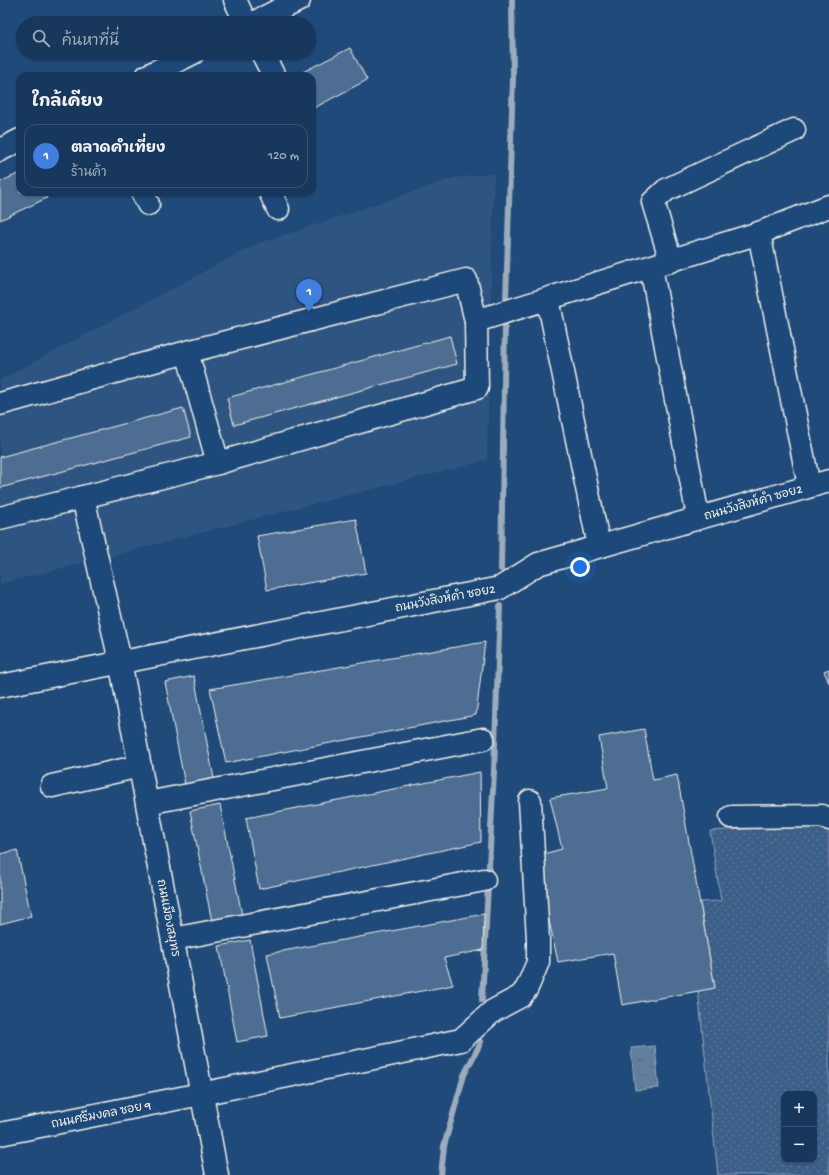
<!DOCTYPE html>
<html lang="th">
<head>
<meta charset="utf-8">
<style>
	:root { --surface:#17385c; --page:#244365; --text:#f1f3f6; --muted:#9eacbb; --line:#365272; --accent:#ff9aa2 }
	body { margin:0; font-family:"Gochi Hand","Playpen Sans Thai",sans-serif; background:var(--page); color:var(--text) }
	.controls { position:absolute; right:12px; bottom:12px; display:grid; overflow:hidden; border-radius:8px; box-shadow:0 1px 3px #0004 }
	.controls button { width:36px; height:36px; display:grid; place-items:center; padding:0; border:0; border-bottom:1px solid var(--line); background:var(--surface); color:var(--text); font:20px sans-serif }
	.you { position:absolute; left:580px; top:567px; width:14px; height:14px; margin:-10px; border:3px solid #fff; border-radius:50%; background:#1a73e8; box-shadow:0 0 0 6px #1a73e833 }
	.badge { display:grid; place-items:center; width:26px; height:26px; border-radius:50%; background:var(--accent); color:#fff; font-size:13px; font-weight:700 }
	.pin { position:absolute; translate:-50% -33px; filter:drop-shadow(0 1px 2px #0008) }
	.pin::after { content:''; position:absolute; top:21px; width:14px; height:12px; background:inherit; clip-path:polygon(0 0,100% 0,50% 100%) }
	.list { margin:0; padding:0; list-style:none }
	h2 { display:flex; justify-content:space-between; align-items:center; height:52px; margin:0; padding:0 16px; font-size:17px }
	h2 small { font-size:13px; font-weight:400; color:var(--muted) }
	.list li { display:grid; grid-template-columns:26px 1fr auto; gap:12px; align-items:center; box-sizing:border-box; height:64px; margin:0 8px 8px; padding:0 8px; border:1px solid var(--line); border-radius:12px }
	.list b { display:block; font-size:15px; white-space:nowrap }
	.list p { margin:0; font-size:13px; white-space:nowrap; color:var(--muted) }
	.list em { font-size:13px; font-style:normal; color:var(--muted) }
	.icon { flex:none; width:22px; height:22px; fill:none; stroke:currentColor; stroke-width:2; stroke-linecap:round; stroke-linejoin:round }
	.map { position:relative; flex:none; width:829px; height:1175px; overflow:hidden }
	.search { position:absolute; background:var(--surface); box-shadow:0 1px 3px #0004; left:16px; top:16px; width:300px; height:44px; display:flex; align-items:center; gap:10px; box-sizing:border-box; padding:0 14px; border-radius:22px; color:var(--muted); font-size:15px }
	.panel { position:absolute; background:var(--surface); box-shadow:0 1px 3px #0004; left:16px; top:72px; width:300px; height:124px; border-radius:12px }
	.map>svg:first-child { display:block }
	.built { fill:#2d5581 }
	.grass { fill:url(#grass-dots); stroke:#97a8b8; fill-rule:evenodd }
	.water { fill:url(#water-ripples); stroke:#9cacbb }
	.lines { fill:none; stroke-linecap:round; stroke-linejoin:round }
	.stream { stroke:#9cacbb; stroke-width:6 }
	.building { fill:#4d6e92; stroke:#f4f1e8 }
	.minor-casing { stroke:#f4f1e8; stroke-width:25 }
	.minor { stroke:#1f4a7a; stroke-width:22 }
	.labels { text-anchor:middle; stroke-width:3; stroke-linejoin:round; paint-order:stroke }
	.street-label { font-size:12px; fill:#f4f1e8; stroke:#1f4a7a }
</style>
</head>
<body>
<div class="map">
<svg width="829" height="1175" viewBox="0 0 829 1175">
	<defs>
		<pattern id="grass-dots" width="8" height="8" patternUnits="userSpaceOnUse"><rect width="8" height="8" fill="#3a5f88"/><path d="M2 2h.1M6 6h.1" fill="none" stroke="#577699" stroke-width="1.8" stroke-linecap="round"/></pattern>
		<pattern id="water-ripples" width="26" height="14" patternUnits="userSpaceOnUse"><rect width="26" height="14" fill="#627e9d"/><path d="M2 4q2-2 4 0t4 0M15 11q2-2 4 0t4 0" fill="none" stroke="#58687a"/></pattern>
	</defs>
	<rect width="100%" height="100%" fill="#1f4a7a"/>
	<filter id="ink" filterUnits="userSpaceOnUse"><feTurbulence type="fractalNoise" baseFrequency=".025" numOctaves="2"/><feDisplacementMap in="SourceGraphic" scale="8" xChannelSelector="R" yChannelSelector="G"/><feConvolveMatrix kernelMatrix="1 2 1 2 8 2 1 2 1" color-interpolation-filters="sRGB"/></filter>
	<g filter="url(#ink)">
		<path class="built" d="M494,173L487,460L0,584V380L254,245L454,178Z"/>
		<path class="grass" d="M829,824V1175H718L698,991L715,987L700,902L721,901L710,831ZM784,1094H814V1160H784Z"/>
		<path class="water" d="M655,1046L659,1088L635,1090L631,1048Z"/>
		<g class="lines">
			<g class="stream">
				<path d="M506,300L513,77L512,0"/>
				<path d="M501,569L505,323"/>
				<path d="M482,1000L494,771L500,606"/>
				<path d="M441,1175L444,1146L464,1075L481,1042"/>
			</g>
		</g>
		<g class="building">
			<path d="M350,48L367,80L312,109V76H295Z"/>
			<path d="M20,173V192H44L47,198L0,220V182Z"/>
			<path d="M450,336L457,364L234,425L227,398Z"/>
			<path d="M183,408L191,437L0,488V457Z"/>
			<path d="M356,519L366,573L267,590L257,536Z"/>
			<path d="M485,642L476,715L226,763L210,689Z"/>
			<path d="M829,669V683L824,671Z"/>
			<path d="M194,676L215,784L186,790L165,682Z"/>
			<path d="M644,729L653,780L677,775L715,988L622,1005L613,953L558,962L535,856L562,849L550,798L608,788L599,737Z"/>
			<path d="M480,772L481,842L259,889L246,818Z"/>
			<path d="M220,805L242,915L212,922L190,811Z"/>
			<path d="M17,850L31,916L0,924V854Z"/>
			<path d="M484,914L483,950L444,958L453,985L280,1018L267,954Z"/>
			<path d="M250,940L268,1036L237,1042L219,946Z"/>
		</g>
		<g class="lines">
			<g class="minor-casing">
				<g id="minor">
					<path d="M235,0L246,23"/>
					<path d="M253,23L299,0"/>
					<path d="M262,53L274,76"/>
					<path d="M147,76L193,53"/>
					<path d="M0,150L20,140"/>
					<path d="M142,192L148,204"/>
					<path d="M270,192L278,209"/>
					<path d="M759,233L809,486"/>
					<path d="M671,261L653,202L666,190L794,130"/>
					<path d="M651,267L698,517"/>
					<path d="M548,299L599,546"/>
					<path d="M476,321L759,233L829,206"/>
					<path d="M187,352L218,463"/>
					<path d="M0,404L187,352L466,280L476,321L477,388L218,463L0,518"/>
					<path d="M83,497L120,661L217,1175"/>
					<path d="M0,686L500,588L538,564L829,481"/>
					<path d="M52,786L140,766"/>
					<path d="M147,803L483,739"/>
					<path d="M731,817L822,816L829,819"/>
					<path d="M173,939L484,880"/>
					<path d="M0,1134L201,1094L461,1040L493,1011L521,996L527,988L538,962V939L530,801"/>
				</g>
			</g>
			<use href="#minor" class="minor"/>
		</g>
	</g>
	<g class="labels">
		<g class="street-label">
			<text transform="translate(753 502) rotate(-16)" y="4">ถนนวังสิงห์คำ ซอย2</text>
			<text transform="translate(445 598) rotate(-11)" y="4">ถนนวังสิงห์คำ ซอย2</text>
			<text transform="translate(169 918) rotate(79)" y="4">ถนนเมืองสมุทร</text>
			<text transform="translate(101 1114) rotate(-11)" y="4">ถนนศรีมงคล ซอย 9</text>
		</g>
	</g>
</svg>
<div class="controls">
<button>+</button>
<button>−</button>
</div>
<div class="you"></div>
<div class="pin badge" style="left:309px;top:312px;background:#3f7fe0">1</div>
<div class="search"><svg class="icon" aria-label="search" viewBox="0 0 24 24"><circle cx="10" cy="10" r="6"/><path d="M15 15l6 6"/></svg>ค้นหาที่นี่</div>
<section class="panel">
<h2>ใกล้เคียง<small></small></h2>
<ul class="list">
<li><span class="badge" style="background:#3f7fe0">1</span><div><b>ตลาดคำเที่ยง</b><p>ร้านค้า</p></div><em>120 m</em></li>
</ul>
</section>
</div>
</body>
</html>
